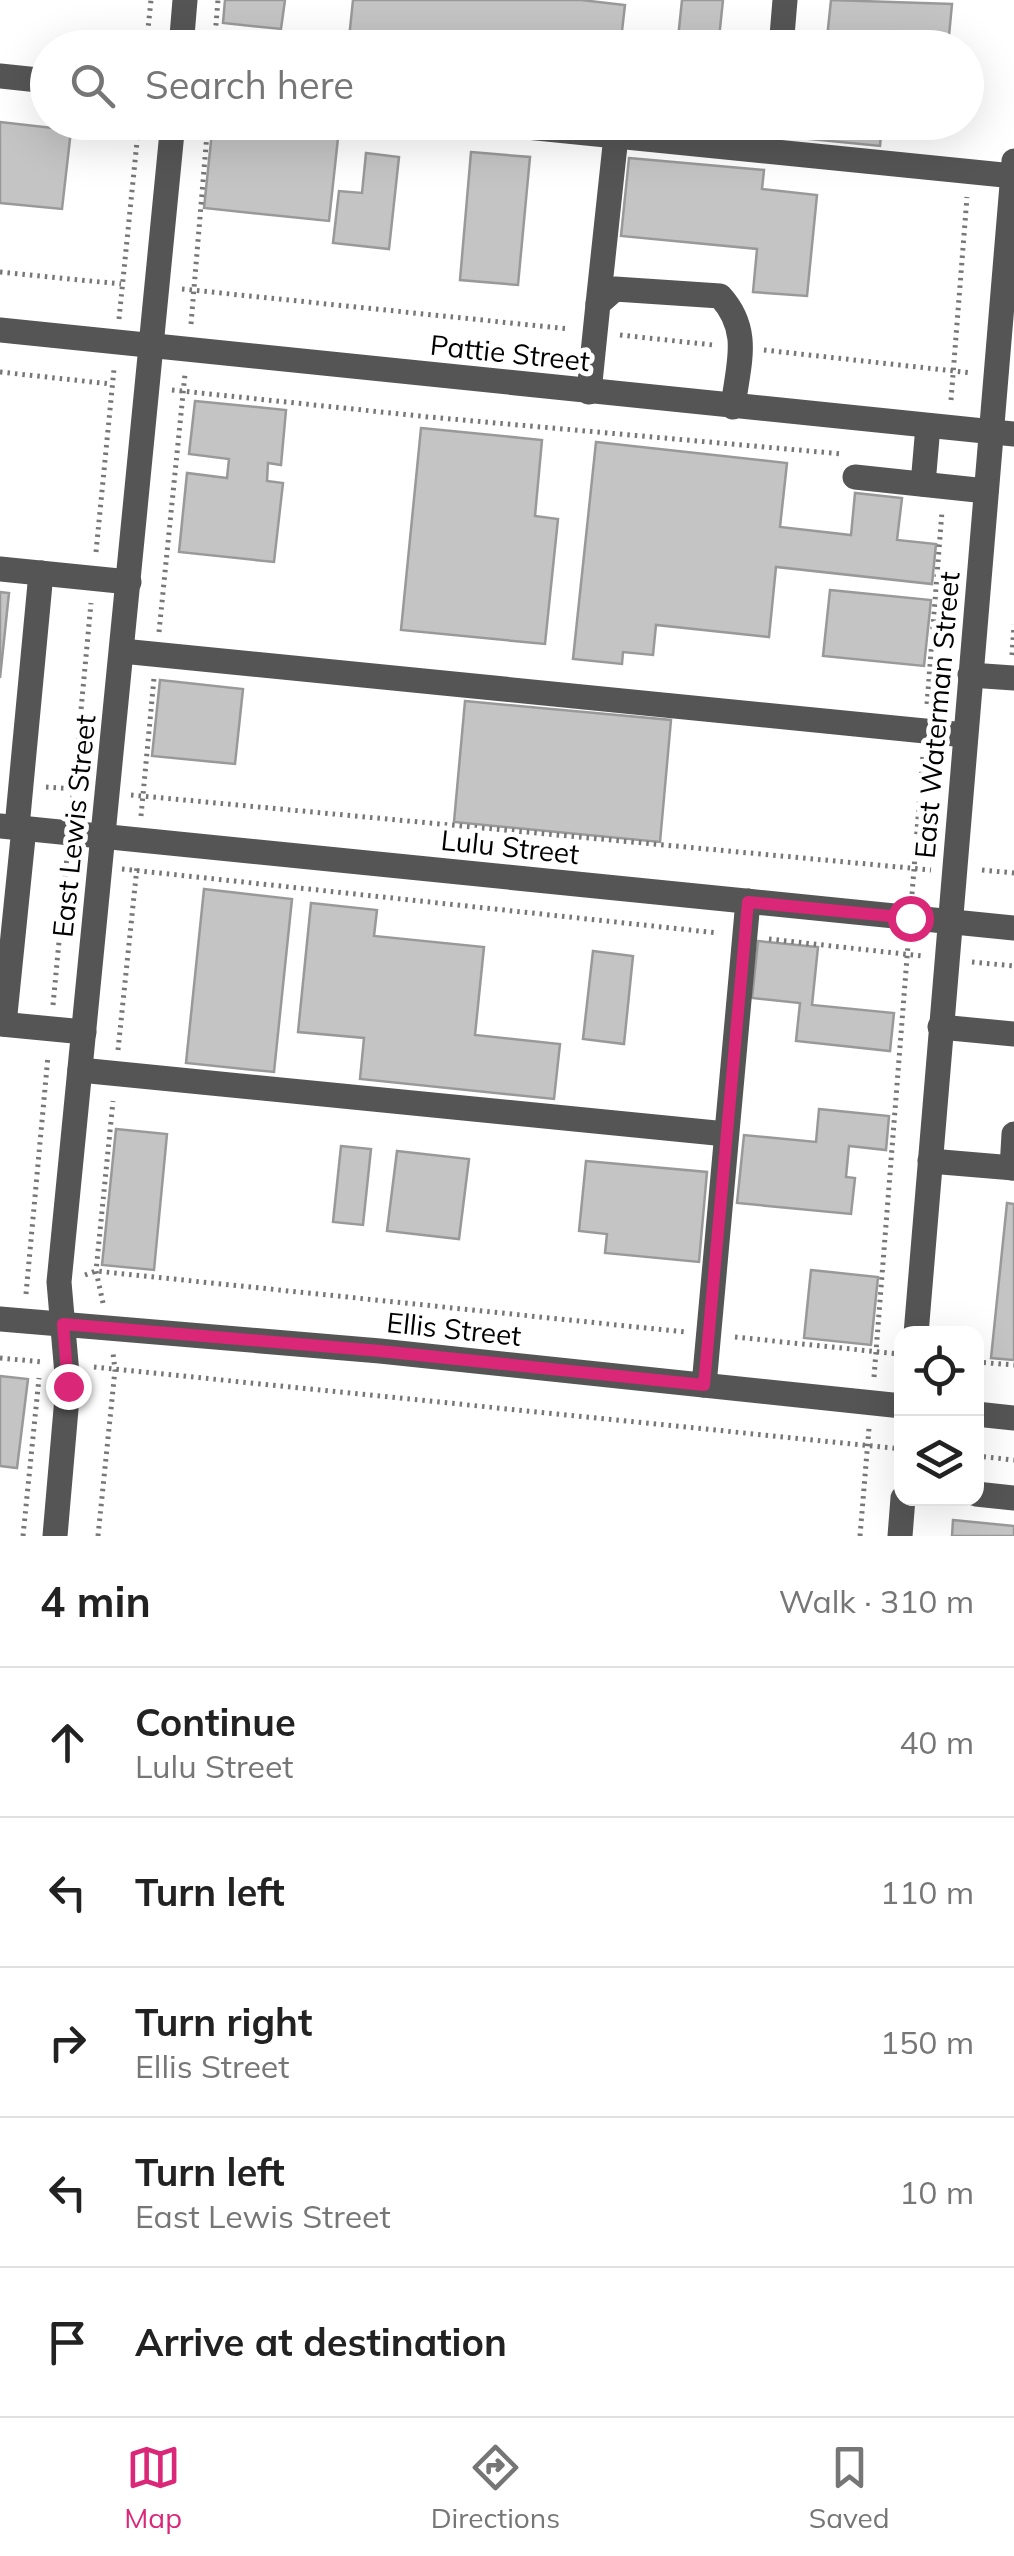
<!DOCTYPE html>
<html lang="en">
<head>
<meta charset="utf-8">
<style>
	:root { --surface:#fff; --page:#f6f6f6; --text:#222; --muted:#767676; --line:#e0e0e0; --accent:#db2777 }
	body { margin:0; font-family:Mulish,sans-serif; background:var(--page); color:var(--text) }
	.controls { position:absolute; right:30px; bottom:30px; display:grid; overflow:hidden; border-radius:20px; box-shadow:0 10px 40px #0002 }
	.controls button { width:90px; height:90px; display:grid; place-items:center; padding:0; border:0; border-bottom:2px solid var(--line); background:var(--surface); color:var(--text); font:50px sans-serif }
	.stop { position:absolute; width:30px; height:30px; margin:-22px; border:8px solid #db2777; border-radius:50%; background:#fff }
	.stop.end { background:#db2777; border-color:#fff; box-shadow:0 2px 10px #0008 }
	.list { margin:0; padding:0; list-style:none }
	h2 { display:flex; justify-content:space-between; align-items:center; height:130px; margin:0; padding:0 40px; font-size:42px }
	h2 small { font-size:32px; font-weight:400; color:var(--muted) }
	.list li { display:grid; grid-template-columns:65px 1fr auto; gap:30px; align-items:center; box-sizing:border-box; height:150px; padding:0 40px; border-top:2px solid var(--line) }
	.list b { display:block; font-size:38px; white-space:nowrap }
	.list p { margin:0; font-size:32px; white-space:nowrap; color:var(--muted) }
	.list em { font-size:32px; font-style:normal; color:var(--muted) }
	.icon { flex:none; width:55px; height:55px; fill:none; stroke:currentColor; stroke-width:2; stroke-linecap:round; stroke-linejoin:round }
	.map { position:relative; flex:none; width:1014px; height:1536px; overflow:hidden }
	.search { position:absolute; background:var(--surface); box-shadow:0 10px 40px #0002; left:30px; right:30px; top:30px; height:110px; display:flex; align-items:center; gap:25px; box-sizing:border-box; padding:0 35px; border-radius:55px; color:var(--muted); font-size:38px }
	.sheet { height:880px; background:var(--surface) }
	nav { display:flex; justify-content:space-around; align-items:center; box-sizing:border-box; height:140px; border-top:2px solid var(--line); background:var(--surface); font-size:28px; color:var(--muted) }
	nav a { display:grid; justify-items:center; gap:5px }
	nav .on { color:var(--accent) }
	.map>svg:first-child { display:block }
	.building { fill:#c4c4c4; stroke:#999; stroke-width:2.5 }
	.lines { fill:none; stroke-linecap:round; stroke-linejoin:round }
	.path { stroke:#777; stroke-width:5; stroke-dasharray:2.5 5; stroke-linecap:butt }
	.minor { stroke:#555; stroke-width:25 }
	.route { stroke:#db2777; stroke-width:12 }
	.labels { text-anchor:middle; stroke-width:10; stroke-linejoin:round; paint-order:stroke }
	.street-label { font-size:28px; fill:#000; stroke:#fff }
</style>
</head>
<body>
<div class="map">
<svg width="1014" height="1536" viewBox="0 0 1014 1536">
	<rect width="100%" height="100%" fill="#fff"/>
	<g class="building">
		<path d="M225,0H285L281,29L223,23Z"/>
		<path d="M353,0H581L625,5L620,48H348Z"/>
		<path d="M682,0H723L718,48H677Z"/>
		<path d="M831,0L952,4L949,36L891,31L889,48H826Z"/>
		<path d="M0,122L71,130L62,209L0,203Z"/>
		<path d="M213,122H276L339,129L329,221L204,208Z"/>
		<path d="M709,122H882L880,146L709,129Z"/>
		<path d="M471,152L530,157L518,285L460,280Z"/>
		<path d="M366,153L399,157L389,249L333,243L339,191L362,193Z"/>
		<path d="M629,158L764,170L762,189L817,195L807,296L753,292L757,249L621,236Z"/>
		<path d="M195,401L286,410L281,465L268,463L267,481L283,483L274,562L179,552L187,473L227,478L229,459L189,454Z"/>
		<path d="M421,428L542,440L535,516L558,519L545,644L401,630Z"/>
		<path d="M596,442L787,463L780,527L851,535L855,493L902,498L897,540L936,544L932,584L776,567L769,637L656,625L653,655L623,652L622,664L573,659Z"/>
		<path d="M830,590L931,600L924,666L823,656Z"/>
		<path d="M0,592L9,593L0,678Z"/>
		<path d="M160,680L243,689L235,764L152,756Z"/>
		<path d="M465,701L671,720L660,842L454,822Z"/>
		<path d="M204,889L292,899L274,1072L186,1063Z"/>
		<path d="M311,903L377,910L374,936L484,947L475,1035L560,1044L554,1099L360,1079L364,1038L298,1032Z"/>
		<path d="M758,941L818,947L812,1005L894,1013L890,1051L796,1041L800,1003L752,998Z"/>
		<path d="M593,951L633,956L624,1044L583,1039Z"/>
		<path d="M819,1109L889,1116L886,1150L849,1146L846,1177L855,1178L851,1214L737,1203L744,1135L816,1142Z"/>
		<path d="M116,1129L167,1134L154,1270L102,1265Z"/>
		<path d="M341,1146L371,1149L363,1225L333,1222Z"/>
		<path d="M397,1151L469,1159L459,1239L387,1231Z"/>
		<path d="M586,1161L707,1172L699,1262L605,1253L607,1234L579,1231Z"/>
		<path d="M1007,1203L1014,1204V1360L991,1358Z"/>
		<path d="M811,1270L878,1277L871,1345L804,1338Z"/>
		<path d="M0,1376L28,1379L17,1468L0,1466Z"/>
		<path d="M953,1520L1014,1526V1536H952Z"/>
	</g>
	<g class="lines">
		<g class="path">
			<path d="M146,48L151,0"/>
			<path d="M214,48L218,0"/>
			<path d="M0,272L121,284"/>
			<path d="M182,289L569,329"/>
			<path d="M119,319L139,122"/>
			<path d="M191,324L208,122"/>
			<path d="M620,335L713,345"/>
			<path d="M764,350L972,373"/>
			<path d="M0,372L111,384"/>
			<path d="M172,390L429,417L843,454"/>
			<path d="M951,400L967,197"/>
			<path d="M96,552L114,369"/>
			<path d="M159,632L185,374"/>
			<path d="M1012,655L1014,625"/>
			<path d="M927,704L942,511"/>
			<path d="M46,787L75,789"/>
			<path d="M131,795L931,870"/>
			<path d="M72,806L91,603"/>
			<path d="M141,816L154,678"/>
			<path d="M122,869L718,933"/>
			<path d="M982,870L1014,873"/>
			<path d="M912,894L923,755"/>
			<path d="M769,939L922,956"/>
			<path d="M972,962L1014,966"/>
			<path d="M53,1005L67,857"/>
			<path d="M118,1050L137,867"/>
			<path d="M85,1275L96,1271L685,1332"/>
			<path d="M26,1294L48,1056"/>
			<path d="M103,1303L96,1271L113,1101"/>
			<path d="M735,1337L899,1354"/>
			<path d="M0,1358L43,1362"/>
			<path d="M976,1362L1014,1365"/>
			<path d="M94,1367L902,1449"/>
			<path d="M874,1377L908,945"/>
			<path d="M976,1456L1014,1460"/>
			<path d="M23,1536L39,1378"/>
			<path d="M98,1536L115,1370L113,1353"/>
			<path d="M860,1536L869,1428"/>
		</g>
		<g class="minor">
			<path d="M181,48L185,0"/>
			<path d="M781,48L785,0"/>
			<path d="M0,76L48,81"/>
			<path d="M477,122L1014,176"/>
			<path d="M598,304L616,136"/>
			<path d="M0,330L1014,434"/>
			<path d="M589,392L598,304L615,289L720,296C752,331 738,364 733,407"/>
			<path d="M855,477L986,491"/>
			<path d="M923,484L928,426"/>
			<path d="M0,569L129,582"/>
			<path d="M122,651L965,735"/>
			<path d="M970,675L1014,678"/>
			<path d="M0,826L1014,928"/>
			<path d="M17,827L41,573"/>
			<path d="M0,1024L84,1032"/>
			<path d="M4,1024L24,828"/>
			<path d="M940,1027L1014,1034"/>
			<path d="M80,1070L726,1134"/>
			<path d="M930,1161L1014,1168"/>
			<path d="M1012,1168L1014,1134"/>
			<path d="M0,1319L380,1351L902,1406"/>
			<path d="M916,1334L1014,161"/>
			<path d="M704,1385L748,901"/>
			<path d="M976,1414L1014,1418"/>
			<path d="M976,1494L1014,1498"/>
			<path d="M55,1536L68,1386L59,1282L173,122"/>
			<path d="M900,1536L903,1498"/>
		</g>
	</g>
	<g class="lines">
		<path class="route" d="M68,1386L63,1324L380,1351L704,1385L748,902L910,918"/>
	</g>
	<g class="labels">
		<g class="street-label">
			<text transform="translate(510 353) rotate(6)" y="10">Pattie Street</text>
			<text transform="translate(937 715) rotate(-85)" y="10">East Waterman Street</text>
			<text transform="translate(74 826) rotate(-84)" y="10">East Lewis Street</text>
			<text transform="translate(510 847) rotate(6)" y="10">Lulu Street</text>
			<text transform="translate(454 1329) rotate(6)" y="10">Ellis Street</text>
		</g>
	</g>
</svg>
<div class="controls">
<button><svg class="icon" aria-label="locate" viewBox="0 0 24 24"><circle cx="12" cy="12" r="6"/><path d="M12 2v4M12 18v4M2 12h4M18 12h4"/></svg></button>
<button><svg class="icon" aria-label="layers" viewBox="0 0 24 24"><path d="M12 4l9 5-9 5-9-5zM3 14l9 5 9-5"/></svg></button>
</div>
<div class="stop" style="left:910px;top:918px"></div>
<div class="stop end" style="left:68px;top:1386px"></div>
<div class="search"><svg class="icon" aria-label="search" viewBox="0 0 24 24"><circle cx="10" cy="10" r="6"/><path d="M15 15l6 6"/></svg>Search here</div>
</div>
<section class="sheet">
<h2>4 min<small>Walk · 310 m</small></h2>
<ul class="list">
<li><svg class="icon" aria-label="ahead" viewBox="0 0 24 24"><path d="M12 20V5M6 11l6-6 6 6"/></svg><div><b>Continue</b><p>Lulu Street</p></div><em>40 m</em></li>
<li><svg class="icon" aria-label="left" viewBox="0 0 24 24"><path d="M17 20v-9H6M10 6l-5 5 5 5"/></svg><div><b>Turn left</b></div><em>110 m</em></li>
<li><svg class="icon" aria-label="right" viewBox="0 0 24 24"><path d="M7 20v-9h11M14 6l5 5-5 5"/></svg><div><b>Turn right</b><p>Ellis Street</p></div><em>150 m</em></li>
<li><svg class="icon" aria-label="left" viewBox="0 0 24 24"><path d="M17 20v-9H6M10 6l-5 5 5 5"/></svg><div><b>Turn left</b><p>East Lewis Street</p></div><em>10 m</em></li>
<li><svg class="icon" aria-label="arrive" viewBox="0 0 24 24"><path d="M6 21V4h12l-3 4 3 4H6"/></svg><div><b>Arrive at destination</b></div></li>
</ul>
</section>
<nav>
<a class="on"><svg class="icon" aria-label="map" viewBox="0 0 24 24"><path d="M3 6l6-2 6 2 6-2v14l-6 2-6-2-6 2zM9 4v14M15 6v14"/></svg>Map</a>
<a><svg class="icon" aria-label="directions" viewBox="0 0 24 24"><path d="M12 3l9 9-9 9-9-9zM9 14v-3h6M13 9l2 2-2 2"/></svg>Directions</a>
<a><svg class="icon" aria-label="saved" viewBox="0 0 24 24"><path d="M7 4h10v16l-5-4-5 4z"/></svg>Saved</a>
</nav>
</body>
</html>
